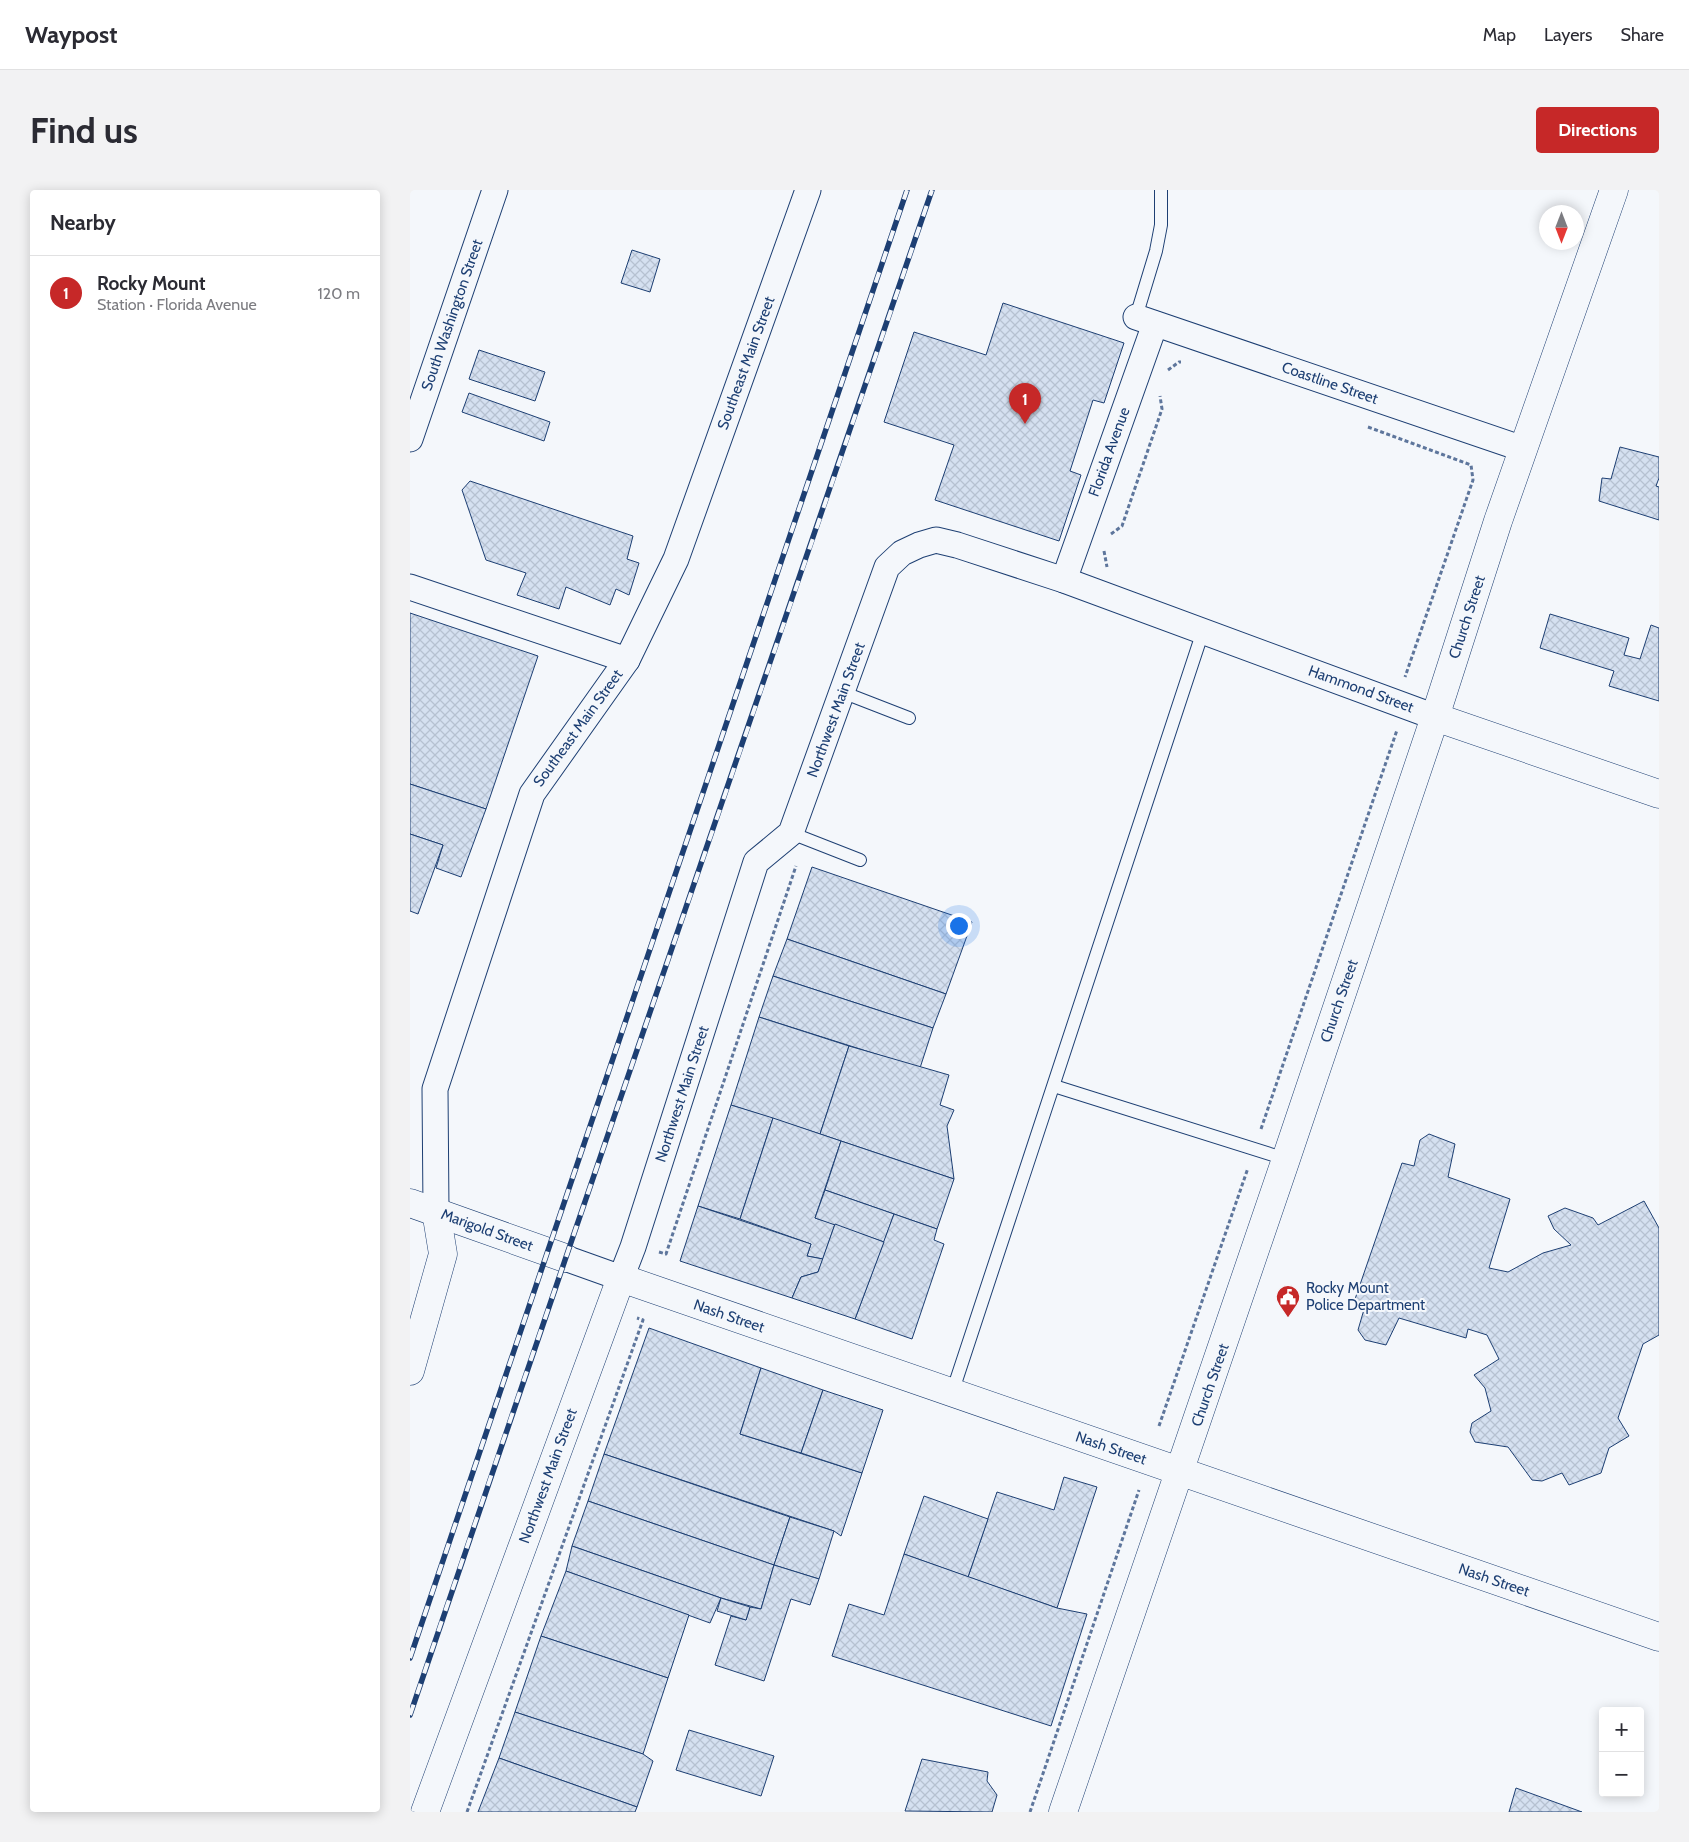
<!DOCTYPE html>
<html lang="en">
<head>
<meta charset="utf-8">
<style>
	:root { --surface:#fff; --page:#f2f2f3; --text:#2b2b33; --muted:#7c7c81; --line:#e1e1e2; --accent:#c62828 }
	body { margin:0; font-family:Cabin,sans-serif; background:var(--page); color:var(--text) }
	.controls { position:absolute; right:15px; bottom:15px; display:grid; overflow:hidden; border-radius:5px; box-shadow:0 2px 12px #0003 }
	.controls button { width:45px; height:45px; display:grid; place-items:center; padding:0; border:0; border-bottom:1px solid var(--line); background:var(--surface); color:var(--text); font:25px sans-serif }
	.compass { position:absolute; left:1129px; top:15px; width:45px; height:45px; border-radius:50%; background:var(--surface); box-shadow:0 2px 12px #0003; rotate:180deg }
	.you { position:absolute; left:548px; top:735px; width:18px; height:18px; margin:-12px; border:4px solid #fff; border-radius:50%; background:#1a73e8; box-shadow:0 0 0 8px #1a73e833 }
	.badge { display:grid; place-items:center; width:32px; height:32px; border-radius:50%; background:var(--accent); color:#fff; font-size:16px; font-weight:700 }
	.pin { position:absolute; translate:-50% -41px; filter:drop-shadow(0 1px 2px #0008) }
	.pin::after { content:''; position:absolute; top:26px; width:18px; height:15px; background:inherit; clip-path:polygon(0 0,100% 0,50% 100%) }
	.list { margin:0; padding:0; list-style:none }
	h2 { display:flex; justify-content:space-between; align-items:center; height:65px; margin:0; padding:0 20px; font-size:21px }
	h2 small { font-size:16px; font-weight:400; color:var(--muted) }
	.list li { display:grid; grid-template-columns:32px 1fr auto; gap:15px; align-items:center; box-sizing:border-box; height:75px; padding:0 20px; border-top:1px solid var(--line) }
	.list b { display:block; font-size:19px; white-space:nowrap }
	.list p { margin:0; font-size:16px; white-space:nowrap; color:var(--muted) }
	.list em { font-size:16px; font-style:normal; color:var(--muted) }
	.map { position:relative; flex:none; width:1249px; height:1622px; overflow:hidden; border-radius:5px }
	header { display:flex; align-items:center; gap:30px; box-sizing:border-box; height:70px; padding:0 25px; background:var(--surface); border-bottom:1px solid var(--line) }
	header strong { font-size:24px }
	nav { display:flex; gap:28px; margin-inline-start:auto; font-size:18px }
	.intro { display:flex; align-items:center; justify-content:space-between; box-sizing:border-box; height:120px; padding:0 30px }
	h1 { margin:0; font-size:35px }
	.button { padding:12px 22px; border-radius:5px; background:var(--accent); color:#fff; font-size:18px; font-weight:700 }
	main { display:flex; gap:30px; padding:0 30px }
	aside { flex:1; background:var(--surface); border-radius:5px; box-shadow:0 2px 12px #0003 }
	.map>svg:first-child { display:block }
	.building { fill:url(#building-cross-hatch); stroke:#1d3f73 }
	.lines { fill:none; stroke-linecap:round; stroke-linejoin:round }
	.lane-casing { stroke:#1d3f73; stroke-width:14 }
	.street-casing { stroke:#1d3f73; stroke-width:27 }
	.secondary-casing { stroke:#1d3f73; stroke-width:29 }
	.primary-casing { stroke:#1d3f73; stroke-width:29 }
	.path { stroke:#5e769c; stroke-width:3; stroke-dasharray:4 2.5; stroke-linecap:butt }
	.lane { stroke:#f4f7fb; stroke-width:12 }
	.street { stroke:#f4f7fb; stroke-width:25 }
	.secondary { stroke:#f4f7fb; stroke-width:28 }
	.primary { stroke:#f4f7fb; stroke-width:28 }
	.rail-casing { stroke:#1d3f73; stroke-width:5.5 }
	.rail { stroke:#f4f7fb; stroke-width:4; stroke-dasharray:11; stroke-linecap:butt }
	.labels { text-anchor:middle; stroke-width:4; stroke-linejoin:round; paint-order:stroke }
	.street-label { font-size:15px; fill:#1d3f73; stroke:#f4f7fb }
	.poi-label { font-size:15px; fill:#1d3f73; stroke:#f4f7fb; text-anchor:start }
</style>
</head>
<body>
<header>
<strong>Waypost</strong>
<nav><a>Map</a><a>Layers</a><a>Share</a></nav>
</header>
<div class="intro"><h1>Find us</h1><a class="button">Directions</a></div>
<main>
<aside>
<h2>Nearby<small></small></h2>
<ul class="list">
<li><span class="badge">1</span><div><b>Rocky Mount</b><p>Station · Florida Avenue</p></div><em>120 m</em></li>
</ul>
</aside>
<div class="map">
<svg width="1249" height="1622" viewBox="0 0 1249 1622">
	<defs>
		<pattern id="building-cross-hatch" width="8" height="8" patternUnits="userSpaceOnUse" patternTransform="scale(1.25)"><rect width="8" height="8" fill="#d5e0f0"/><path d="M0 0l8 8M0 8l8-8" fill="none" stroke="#b6c1d1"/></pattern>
	</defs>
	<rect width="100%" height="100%" fill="#f4f7fb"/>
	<g class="building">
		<path d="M222,60L250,69L240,102L211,93Z"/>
		<path d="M593,113L714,153L694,213L683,210L660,281L671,285L649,351L525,310L544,255L474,232L504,142L576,165Z"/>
		<path d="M69,160L135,182L125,211L59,189Z"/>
		<path d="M59,203L140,232L134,251L52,222Z"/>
		<path d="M1210,257L1249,267V288L1246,296L1249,297V330L1189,311L1192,288L1201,289Z"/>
		<path d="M60,291L223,346L217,369L229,373L219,405L206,399L200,415L156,397L149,419L107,405L116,383L76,370L52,300Z"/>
		<path d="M0,423L128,466L76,619L0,594Z"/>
		<path d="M1140,424L1219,448L1214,465L1230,469L1241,435L1249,438V511L1199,496L1204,481L1130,458Z"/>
		<path d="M0,594L76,619L51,687L26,678L33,655L0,644Z"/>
		<path d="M0,644L33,655L8,724L0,721Z"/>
		<path d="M402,677L562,732L536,804L377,749Z"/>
		<path d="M377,749L536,804L523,838L363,786Z"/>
		<path d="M363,786L523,838L510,878L349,827Z"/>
		<path d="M349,827L439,856L410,944L321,915Z"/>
		<path d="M439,856L539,885L530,915L544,920L537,936L544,989L410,944Z"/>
		<path d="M321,915L363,928L330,1029L288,1016Z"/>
		<path d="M363,928L431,951L405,1028L425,1034L413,1069L397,1066L401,1054L330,1029Z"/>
		<path d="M1019,944L1045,954L1038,987L1100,1009L1079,1078L1098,1082L1133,1063L1161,1055L1144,1039L1138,1026L1155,1018L1183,1028L1188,1035L1234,1011L1249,1038V1145L1233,1154L1208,1228L1219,1246L1199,1258L1191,1283L1159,1295L1152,1283L1132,1291L1122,1290L1098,1257L1065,1252L1060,1242L1062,1233L1081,1221L1075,1198L1064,1185L1089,1169L1077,1145L1058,1139L1056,1148L989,1128L976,1155L955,1150L948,1140L955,1116L944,1112L992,973L1004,976L1010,950Z"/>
		<path d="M431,951L544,989L527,1039L415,1000Z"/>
		<path d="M415,1000L484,1024L474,1052L405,1028Z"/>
		<path d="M288,1016L401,1054L397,1066L413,1069L408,1082L391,1087L382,1108L270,1071Z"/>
		<path d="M484,1024L527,1039L524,1050L534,1054L502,1149L445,1129Z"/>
		<path d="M425,1034L474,1052L445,1129L382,1108L391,1087L408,1082Z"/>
		<path d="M239,1138L351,1178L330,1244L452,1283L431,1346L424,1341L194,1264Z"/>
		<path d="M351,1178L413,1200L391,1263L330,1244Z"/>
		<path d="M413,1200L473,1220L452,1283L391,1263Z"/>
		<path d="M194,1264L380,1327L364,1375L178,1311Z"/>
		<path d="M654,1287L687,1297L647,1418L558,1387L587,1302L644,1320Z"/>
		<path d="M514,1306L578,1329L558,1387L494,1364Z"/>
		<path d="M178,1311L364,1375L351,1419L311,1408L162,1356Z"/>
		<path d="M380,1327L424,1341L409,1389L364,1375Z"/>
		<path d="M162,1356L311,1408L300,1433L156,1381Z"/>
		<path d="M494,1364L647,1418L677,1424L641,1536L422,1466L439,1414L474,1425Z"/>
		<path d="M364,1375L409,1389L400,1415L381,1409L354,1491L305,1475L321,1426L336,1430L340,1417L351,1419Z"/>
		<path d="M156,1381L279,1425L258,1488L131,1446Z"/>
		<path d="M311,1408L340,1417L336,1430L307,1421Z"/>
		<path d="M131,1446L258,1488L233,1564L105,1522Z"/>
		<path d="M105,1522L233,1564L243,1571L227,1617L89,1568Z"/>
		<path d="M279,1540L364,1566L351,1606L266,1580Z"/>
		<path d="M89,1568L227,1617L225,1622H68Z"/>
		<path d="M512,1569L578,1582L577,1591L587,1605L582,1622L495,1621Z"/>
		<path d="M1106,1598L1172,1622H1099Z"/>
	</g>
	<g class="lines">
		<g class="lane-casing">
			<g id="lane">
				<path d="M726,127L746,61L751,35V0"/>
				<path d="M432,502L499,528"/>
				<path d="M381,643L450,670"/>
				<path d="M644,896L876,969"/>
				<path d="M542,1203L793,441"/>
			</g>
		</g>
		<g class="street-casing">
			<g id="street">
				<path d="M726,127L1113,259"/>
				<path d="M0,249L85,0"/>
				<path d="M654,390L745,134"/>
				<path d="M0,397L217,470"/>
				<path d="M26,1021L25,899L122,604L217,470L266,369L398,0"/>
				<path d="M155,1068L211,1088L223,1057L346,672L381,643L477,377L492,363L509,355L526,350L547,355L654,390L1025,527"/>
			</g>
		</g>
		<g class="secondary-casing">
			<g id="secondary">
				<path d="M1025,527L1249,604"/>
				<path d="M0,1013L155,1068"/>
				<path d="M0,1181L33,1064L26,1021"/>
				<path d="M15,1622L211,1088L1249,1447"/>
			</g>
		</g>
		<g class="primary-casing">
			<path id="primary" d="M653,1622L876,969L1025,527L1088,331L1204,0"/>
		</g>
		<g class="path">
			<path d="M758,180L769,172H771"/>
			<path d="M958,237L1061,275L1063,290L995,487"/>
			<path d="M701,344L712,336L752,219L750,206"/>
			<path d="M694,361L697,377"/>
			<path d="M851,939L987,540"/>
			<path d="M249,1062L256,1064L386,676"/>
			<path d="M749,1236L838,978"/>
			<path d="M57,1622L233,1130L227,1128"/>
			<path d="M620,1622L729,1300"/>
		</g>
		<use href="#lane" class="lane"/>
		<use href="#street" class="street"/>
		<use href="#secondary" class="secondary"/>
		<use href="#primary" class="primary"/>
		<g class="rail-casing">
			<g id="rail">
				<path d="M0,1468L497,0"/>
				<path d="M0,1525C172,1016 349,509 522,0"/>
			</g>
		</g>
		<use href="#rail" class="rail"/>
	</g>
	<defs>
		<g id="civic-pin" transform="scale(1.25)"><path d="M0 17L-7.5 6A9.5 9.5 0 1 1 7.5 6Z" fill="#c62828" stroke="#f4f7fb"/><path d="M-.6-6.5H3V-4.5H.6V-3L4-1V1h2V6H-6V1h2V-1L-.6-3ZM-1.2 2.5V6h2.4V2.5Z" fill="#fff"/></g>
	</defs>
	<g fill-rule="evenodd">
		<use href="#civic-pin" x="878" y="1107"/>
	</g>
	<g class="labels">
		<g class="street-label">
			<text transform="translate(42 125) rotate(-71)" y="5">South Washington Street</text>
			<text transform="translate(336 173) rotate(-70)" y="5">Southeast Main Street</text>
			<text transform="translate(920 193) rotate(19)" y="5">Coastline Street</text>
			<text transform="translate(699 262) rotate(-70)" y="5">Florida Avenue</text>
			<text transform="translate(1057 427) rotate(-72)" y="5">Church Street</text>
			<text transform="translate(951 499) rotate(20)" y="5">Hammond Street</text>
			<text transform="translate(426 520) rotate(-70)" y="5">Northwest Main Street</text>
			<text transform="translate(168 538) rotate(-54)" y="5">Southeast Main Street</text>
			<text transform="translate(929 811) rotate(-71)" y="5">Church Street</text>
			<text transform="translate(272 904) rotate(-72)" y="5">Northwest Main Street</text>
			<text transform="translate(77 1040) rotate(20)" y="5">Marigold Street</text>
			<text transform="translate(319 1126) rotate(19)" y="5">Nash Street</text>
			<text transform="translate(800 1195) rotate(-71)" y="5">Church Street</text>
			<text transform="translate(701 1258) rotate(19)" y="5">Nash Street</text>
			<text transform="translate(138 1286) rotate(-70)" y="5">Northwest Main Street</text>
			<text transform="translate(1084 1390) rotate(19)" y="5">Nash Street</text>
		</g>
		<g class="poi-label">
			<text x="896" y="1103">Rocky Mount<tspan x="896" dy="17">Police Department</tspan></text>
		</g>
	</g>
</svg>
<div class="controls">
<button>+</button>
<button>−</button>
</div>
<svg class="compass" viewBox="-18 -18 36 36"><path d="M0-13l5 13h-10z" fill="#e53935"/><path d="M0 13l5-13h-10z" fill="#7c7c81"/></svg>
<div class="you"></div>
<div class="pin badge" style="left:615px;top:234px">1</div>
</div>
</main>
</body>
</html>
